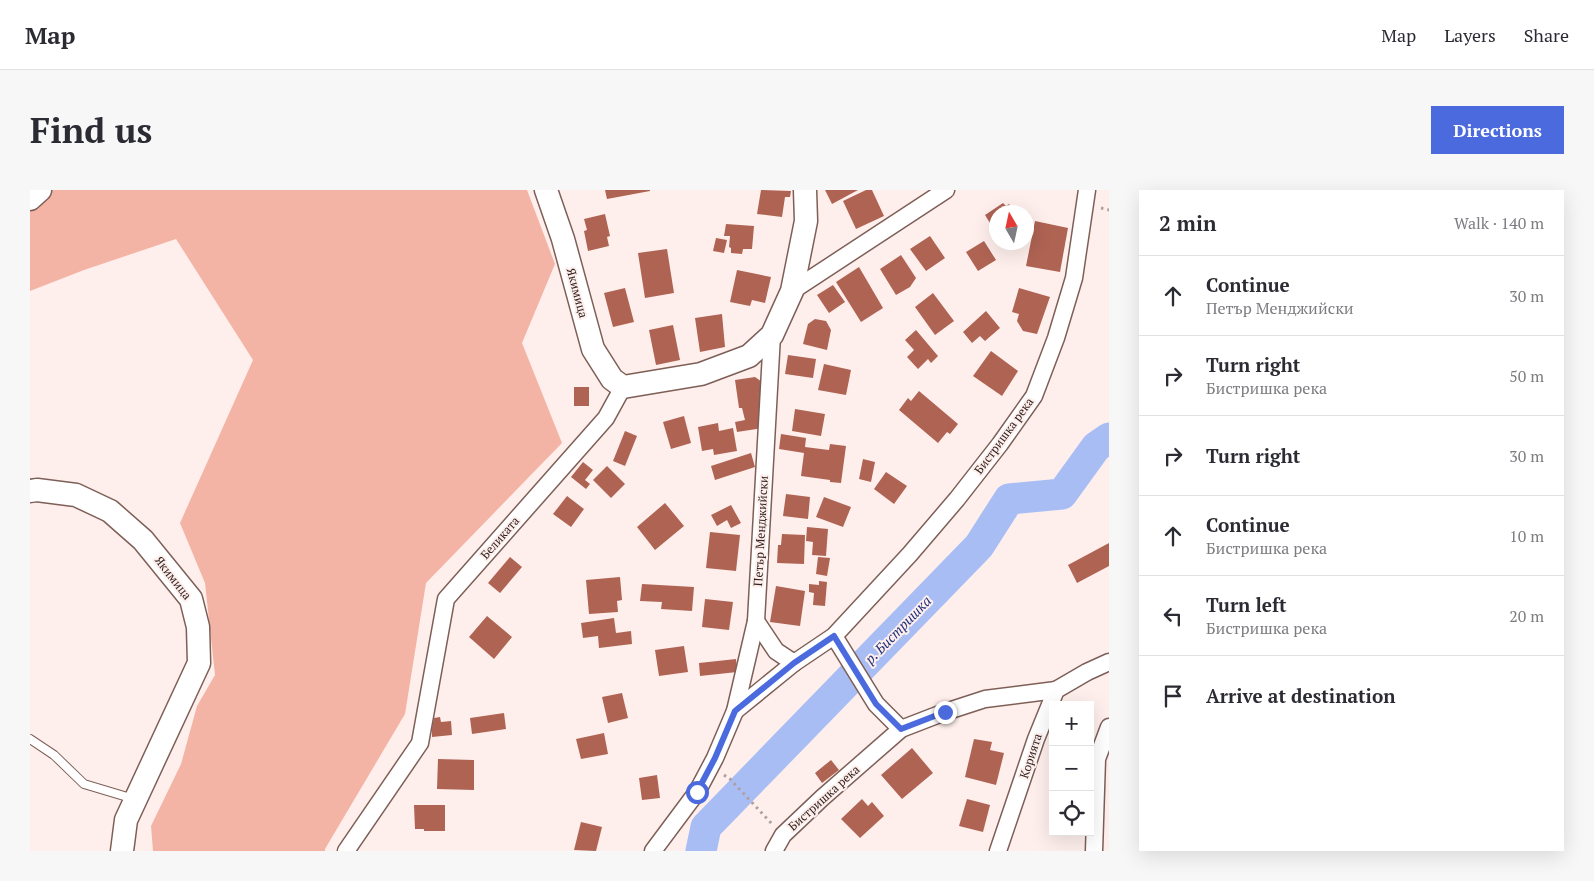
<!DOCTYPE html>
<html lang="en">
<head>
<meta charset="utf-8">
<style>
	:root { --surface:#fff; --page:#f7f7f7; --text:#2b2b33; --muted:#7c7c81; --line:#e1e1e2; --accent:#4a6ade }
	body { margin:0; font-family:"PT Serif",serif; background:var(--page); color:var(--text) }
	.controls { position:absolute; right:15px; bottom:15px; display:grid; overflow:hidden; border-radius:0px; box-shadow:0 5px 20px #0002 }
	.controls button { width:45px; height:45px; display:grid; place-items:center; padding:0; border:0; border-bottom:1px solid var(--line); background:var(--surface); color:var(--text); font:25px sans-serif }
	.compass { position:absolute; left:959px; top:15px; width:45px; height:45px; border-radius:50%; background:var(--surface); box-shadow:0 5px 20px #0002; rotate:351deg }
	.stop { position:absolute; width:15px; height:15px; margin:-11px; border:4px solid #4a6ade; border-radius:50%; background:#fff }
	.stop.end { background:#4a6ade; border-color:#fff; box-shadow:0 1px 5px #0008 }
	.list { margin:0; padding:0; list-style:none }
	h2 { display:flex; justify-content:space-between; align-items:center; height:65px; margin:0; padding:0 20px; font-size:21px }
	h2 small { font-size:16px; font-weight:400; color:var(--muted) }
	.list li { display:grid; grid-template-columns:32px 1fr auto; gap:15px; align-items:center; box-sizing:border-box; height:80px; padding:0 20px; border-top:1px solid var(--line) }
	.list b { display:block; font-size:19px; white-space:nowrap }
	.list p { margin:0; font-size:16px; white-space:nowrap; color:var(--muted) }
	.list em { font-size:16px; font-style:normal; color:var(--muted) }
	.icon { flex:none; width:28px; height:28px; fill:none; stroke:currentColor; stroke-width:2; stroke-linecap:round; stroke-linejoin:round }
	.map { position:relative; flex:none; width:1079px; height:661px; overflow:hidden; border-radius:0px }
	header { display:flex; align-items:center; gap:30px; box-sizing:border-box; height:70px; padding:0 25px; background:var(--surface); border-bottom:1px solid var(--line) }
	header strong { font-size:24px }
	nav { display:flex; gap:28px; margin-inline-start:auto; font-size:18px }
	.intro { display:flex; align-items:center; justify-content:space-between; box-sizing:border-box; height:120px; padding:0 30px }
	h1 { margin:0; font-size:35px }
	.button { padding:12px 22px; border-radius:0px; background:var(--accent); color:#fff; font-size:18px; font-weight:700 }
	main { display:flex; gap:30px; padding:0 30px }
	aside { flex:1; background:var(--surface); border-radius:0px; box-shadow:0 5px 20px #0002 }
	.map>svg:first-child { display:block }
	.green { fill:#f4b4a5 }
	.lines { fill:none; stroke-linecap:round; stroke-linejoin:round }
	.river { stroke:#a8bdf4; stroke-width:31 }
	.building { fill:#af6353 }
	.lane-casing { stroke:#7e5f57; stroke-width:10 }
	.street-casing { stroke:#7e5f57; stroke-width:19 }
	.secondary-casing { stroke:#7e5f57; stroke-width:25 }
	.path { stroke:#aea09d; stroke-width:3; stroke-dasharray:2.5 4; stroke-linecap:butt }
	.lane { stroke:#fff; stroke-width:8 }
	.street { stroke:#fff; stroke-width:16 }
	.secondary { stroke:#fff; stroke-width:22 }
	.route { stroke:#4a6ade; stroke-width:6 }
	.labels { text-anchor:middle; stroke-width:4; stroke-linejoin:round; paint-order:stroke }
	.street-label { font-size:12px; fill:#2c1f1c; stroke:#feefec }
	.water-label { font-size:14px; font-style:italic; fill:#1e317e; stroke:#feefec }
</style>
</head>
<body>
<header>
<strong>Map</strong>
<nav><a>Map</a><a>Layers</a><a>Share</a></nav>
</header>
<div class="intro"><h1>Find us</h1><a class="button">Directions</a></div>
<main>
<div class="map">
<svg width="1079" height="661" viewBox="0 0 1079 661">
	<rect width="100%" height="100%" fill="#feefec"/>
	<path class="green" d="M0,0H497L525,74L492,153L532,253L396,393L375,524L295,659V661H123L121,636L151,574L167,516L185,485L175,393L150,333L223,170L146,49L54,80L0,101Z"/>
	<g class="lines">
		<path class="river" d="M671,661L676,637L949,356L979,309L1032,304L1066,257L1079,248"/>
	</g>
	<g class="building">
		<path d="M575,0H620V1L577,9Z"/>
		<path d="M731,0L761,1L760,7H755L752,27L727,24Z"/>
		<path d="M795,0H828L802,14Z"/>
		<path d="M836,0H842L854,26L826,39L813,11Z"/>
		<path d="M973,13L976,16L979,14L985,22H966V43L955,25Z"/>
		<path d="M575,24L580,46L577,47L579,56L558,61L554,41L557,40L554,29Z"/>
		<path d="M1005,31L1038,38L1030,82L996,76Z"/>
		<path d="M696,34L724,36L722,59H713L712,64L701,63V58L699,57L700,46H694Z"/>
		<path d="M900,46L915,68L896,81L880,59Z"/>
		<path d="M686,48L697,50L694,63L683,61Z"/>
		<path d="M954,51L966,70L948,81L936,62Z"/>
		<path d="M637,59L644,103L615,108L608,63Z"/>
		<path d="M871,65L886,88L880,97L866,105L850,79Z"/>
		<path d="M829,77L853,118L831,132L806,92Z"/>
		<path d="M707,80L741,87L735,113L722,110L720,116L700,112Z"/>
		<path d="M803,95L815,112L799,123L787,105Z"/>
		<path d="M595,98L604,132L583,137L574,103Z"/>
		<path d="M989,98L1020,107L1007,144L993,141L987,131L989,124L982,122Z"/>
		<path d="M903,103L924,131L905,145L885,117Z"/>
		<path d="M956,121L970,138L955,151L950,146L942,153L933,142Z"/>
		<path d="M692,124L695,157L670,162L665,128Z"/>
		<path d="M785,129L796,131L801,140L797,160L773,154L778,134Z"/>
		<path d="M643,135L650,170L626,175L619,140Z"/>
		<path d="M886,140L908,166L901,173L898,169L888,179L877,167L884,160L875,150Z"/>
		<path d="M961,161L988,181L972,206L943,186Z"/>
		<path d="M758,165L786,169L783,188L755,184Z"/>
		<path d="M794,174L821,180L816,205L788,200Z"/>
		<path d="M725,187L735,194L733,238L707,242L705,232L715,230L712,218H709L705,190Z"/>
		<rect x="544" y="197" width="15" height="19"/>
		<path d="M889,201L928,234L920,244L917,242L908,253L869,220L878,208L881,211Z"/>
		<path d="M765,219L795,224L791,246L762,241Z"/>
		<path d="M654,226L661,253L641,259L633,232Z"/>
		<path d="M688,233L689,241L703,238L707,261L684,265L683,259L672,261L668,237Z"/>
		<path d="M595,241L607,246L595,276L583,271Z"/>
		<path d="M751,244L776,248L775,257L799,260L800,254L816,256L811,293L800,292V290L771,286L774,263L749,259Z"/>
		<path d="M721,263L725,277L685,290L681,276Z"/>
		<path d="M833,269L845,272L841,292L829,289Z"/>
		<path d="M553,272L563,280L555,290L560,294L556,299L541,287Z"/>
		<path d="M577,276L595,294L581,308L563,290Z"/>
		<path d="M856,282L877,296L864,314L844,299Z"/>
		<path d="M756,304L780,307L778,329L753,326Z"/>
		<path d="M537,306L554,319L541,337L523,324Z"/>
		<path d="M794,307L821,317L813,337L786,327Z"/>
		<path d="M635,313L654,336L625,360L607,337Z"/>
		<path d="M701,315L711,333L701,338L697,330L687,336L681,325Z"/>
		<path d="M777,337L798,339L796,366L782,365L783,352L776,351Z"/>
		<path d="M680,342L710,345L706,381L676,378Z"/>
		<path d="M752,344L775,345L774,374L747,373L748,355H751Z"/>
		<path d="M1079,353V376L1047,393L1038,375Z"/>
		<path d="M480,367L492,377L470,403L458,393Z"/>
		<path d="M788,367L800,368L797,386L786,384Z"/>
		<path d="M590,387L592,410L587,411L588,422L559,424L556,390Z"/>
		<path d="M789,391L797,392L795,416L783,415L784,403L779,402V394L789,395Z"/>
		<path d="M612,394L664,397L662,421L631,419L632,412L610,411Z"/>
		<path d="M746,396L775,401L770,436L740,432Z"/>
		<path d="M675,409L703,412L699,440L672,437Z"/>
		<path d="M457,426L482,447L464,469L439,447Z"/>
		<path d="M584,428L586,443L601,441L602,454L569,458L568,446L553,448L551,433Z"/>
		<path d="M654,456L658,482L629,486L625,460Z"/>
		<path d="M706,469L707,482L670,486L669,473Z"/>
		<path d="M592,503L598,528L578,533L572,507Z"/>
		<path d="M474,523L476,539L442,544L440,528Z"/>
		<path d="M410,527L411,532L421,531L422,545L402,547V538L404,528Z"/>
		<path d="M574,543L578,564L551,569L546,549Z"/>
		<path d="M944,549L962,552L960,560L974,563L966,595L935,587Z"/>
		<path d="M882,558L903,583L872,609L851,585Z"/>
		<path d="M408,569L444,570V600L407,599Z"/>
		<path d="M801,570L809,580L792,593L785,583Z"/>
		<path d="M627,585L630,608L612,610L609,588Z"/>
		<path d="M832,609L838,616L842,612L854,626L830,648L811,629Z"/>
		<path d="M937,609L960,615L953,642L929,636Z"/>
		<path d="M384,615H415V641H394V639H385Z"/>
		<path d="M551,632L572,637L566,661L544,660Z"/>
	</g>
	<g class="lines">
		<g class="lane-casing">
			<path id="lane" d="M0,549L24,565L54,594L104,609"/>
		</g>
		<g class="street-casing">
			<g id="street">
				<path d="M762,101L916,0"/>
				<path d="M726,431L746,461L764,473"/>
				<path d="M804,446L846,514L871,539"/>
				<path d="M705,521L764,473L804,446L880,364L927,309L970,254L1004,206L1026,148L1044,88L1057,0"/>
				<path d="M316,661L390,553L416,409L576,228L593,197"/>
				<path d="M623,661L667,602L685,568L705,521L726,431L742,145"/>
				<path d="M744,661L753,645L792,608L871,539L915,522L955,509L1026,500"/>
				<path d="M968,661L1006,549L1026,500L1057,482L1079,472"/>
				<path d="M1064,661L1067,569L1079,537"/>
			</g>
		</g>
		<g class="secondary-casing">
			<g id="secondary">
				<path d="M516,0L533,49L563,159L582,189L593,197L671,184L719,166L742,145L762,101L776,31L775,0"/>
				<path d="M0,9L10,0"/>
				<path d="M0,301L7,300L46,305L80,321L113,350L161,409L168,437L169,473L96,630L92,661"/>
			</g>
		</g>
		<g class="path">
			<path d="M1071,18L1079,20"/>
			<path d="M694,585L700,589L742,634"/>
		</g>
		<use href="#lane" class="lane"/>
		<use href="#street" class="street"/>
		<use href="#secondary" class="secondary"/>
	</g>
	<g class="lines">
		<path class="route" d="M667,602L685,568L705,521L764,473L804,446L846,514L871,539L915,522"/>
	</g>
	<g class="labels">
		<g class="street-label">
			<text transform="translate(547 103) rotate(75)" y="4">Якимица</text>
			<text transform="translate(974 246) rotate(-54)" y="4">Бистришка река</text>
			<text transform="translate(731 341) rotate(-87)" y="4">Петър Менджийски</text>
			<text transform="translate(470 348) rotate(-49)" y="4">Беликата</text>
			<text transform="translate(143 388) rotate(52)" y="4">Якимица</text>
			<text transform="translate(1001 566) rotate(-72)" y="4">Корията</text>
			<text transform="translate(794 608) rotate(-42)" y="4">Бистришка река</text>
		</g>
		<g class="water-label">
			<text transform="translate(868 440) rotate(-46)" y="5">р. Бистришка</text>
		</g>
	</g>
</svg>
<div class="controls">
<button>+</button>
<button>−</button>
<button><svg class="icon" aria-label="locate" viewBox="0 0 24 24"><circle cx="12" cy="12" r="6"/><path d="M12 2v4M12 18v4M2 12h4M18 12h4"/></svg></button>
</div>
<svg class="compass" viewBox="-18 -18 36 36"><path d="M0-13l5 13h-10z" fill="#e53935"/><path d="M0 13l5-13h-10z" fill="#7c7c81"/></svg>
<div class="stop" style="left:667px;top:602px"></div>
<div class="stop end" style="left:915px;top:522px"></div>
</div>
<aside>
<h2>2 min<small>Walk · 140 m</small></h2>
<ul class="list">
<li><svg class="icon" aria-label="ahead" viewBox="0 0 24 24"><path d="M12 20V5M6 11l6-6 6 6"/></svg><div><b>Continue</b><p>Петър Менджийски</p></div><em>30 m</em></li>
<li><svg class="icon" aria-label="right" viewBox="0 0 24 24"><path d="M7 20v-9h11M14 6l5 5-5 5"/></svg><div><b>Turn right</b><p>Бистришка река</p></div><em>50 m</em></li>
<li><svg class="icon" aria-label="right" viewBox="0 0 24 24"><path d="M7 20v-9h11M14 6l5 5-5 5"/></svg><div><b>Turn right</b></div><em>30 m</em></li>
<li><svg class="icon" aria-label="ahead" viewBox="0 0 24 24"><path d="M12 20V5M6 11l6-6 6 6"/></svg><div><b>Continue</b><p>Бистришка река</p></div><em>10 m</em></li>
<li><svg class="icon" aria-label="left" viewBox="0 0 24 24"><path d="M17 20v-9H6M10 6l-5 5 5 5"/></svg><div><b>Turn left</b><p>Бистришка река</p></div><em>20 m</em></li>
<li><svg class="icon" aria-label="arrive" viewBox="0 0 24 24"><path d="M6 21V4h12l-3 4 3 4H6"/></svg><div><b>Arrive at destination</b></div></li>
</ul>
</aside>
</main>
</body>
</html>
